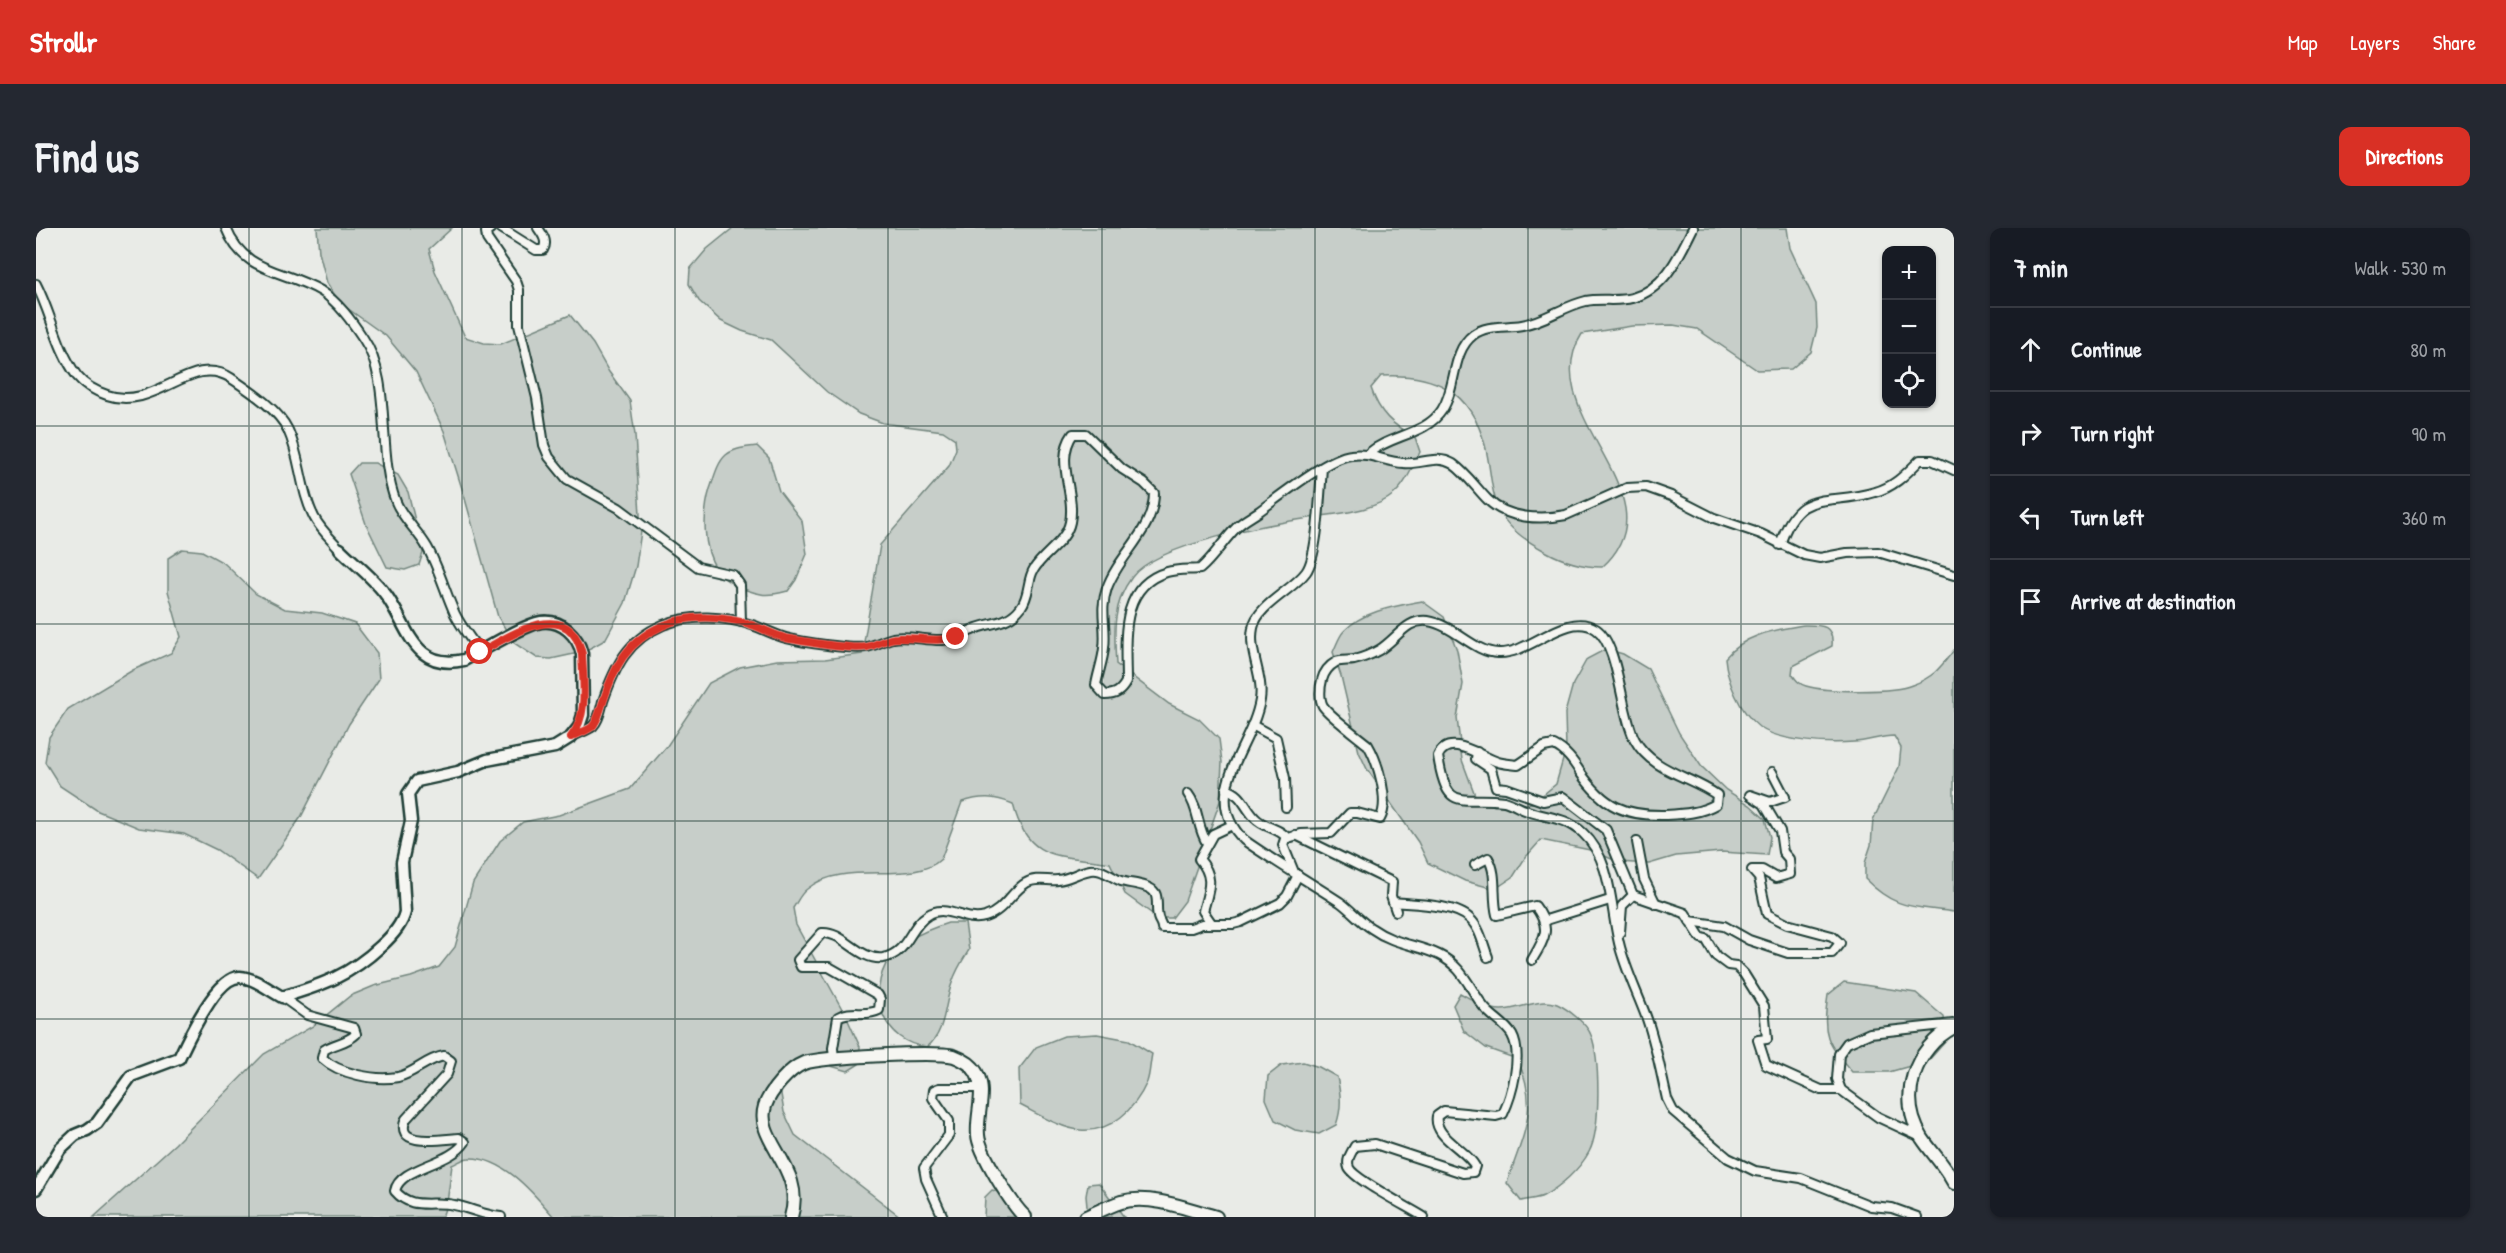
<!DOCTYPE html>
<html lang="en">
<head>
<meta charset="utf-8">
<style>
	:root { --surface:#171b24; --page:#242831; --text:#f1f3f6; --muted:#9ea1a6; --line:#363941; --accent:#d93025 }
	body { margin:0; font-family:"Patrick Hand",sans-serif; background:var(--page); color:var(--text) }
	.controls { position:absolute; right:18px; top:18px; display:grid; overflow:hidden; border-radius:12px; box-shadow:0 2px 4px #0004 }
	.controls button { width:54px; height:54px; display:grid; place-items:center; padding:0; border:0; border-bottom:2px solid var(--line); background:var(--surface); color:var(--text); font:30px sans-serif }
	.stop { position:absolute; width:18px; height:18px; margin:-14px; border:4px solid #d93025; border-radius:50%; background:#fff }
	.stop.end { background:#d93025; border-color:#fff; box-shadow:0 2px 6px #0008 }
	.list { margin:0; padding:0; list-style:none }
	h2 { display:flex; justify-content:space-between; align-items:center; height:78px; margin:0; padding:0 24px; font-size:26px }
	h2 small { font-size:20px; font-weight:400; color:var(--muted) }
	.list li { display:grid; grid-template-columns:39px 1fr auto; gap:18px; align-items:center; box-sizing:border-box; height:84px; padding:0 24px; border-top:2px solid var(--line) }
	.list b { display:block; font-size:22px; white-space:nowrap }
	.list em { font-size:20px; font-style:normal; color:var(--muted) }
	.icon { flex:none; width:33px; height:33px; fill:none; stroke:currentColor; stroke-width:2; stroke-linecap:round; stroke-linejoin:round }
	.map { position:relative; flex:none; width:1918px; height:989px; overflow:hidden; border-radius:12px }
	header { display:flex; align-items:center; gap:36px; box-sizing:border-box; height:84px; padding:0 30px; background:var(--accent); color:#fff }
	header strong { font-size:28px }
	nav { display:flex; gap:33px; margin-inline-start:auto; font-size:21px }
	.intro { display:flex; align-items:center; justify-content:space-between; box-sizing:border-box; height:144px; padding:0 36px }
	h1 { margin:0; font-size:42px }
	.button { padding:15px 27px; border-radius:12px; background:var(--accent); color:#fff; font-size:21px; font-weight:700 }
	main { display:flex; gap:36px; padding:0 36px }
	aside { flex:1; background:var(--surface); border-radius:12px; box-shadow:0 2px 4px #0004 }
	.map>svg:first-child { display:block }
	.green { fill:#c7cec9; stroke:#73867e; stroke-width:1.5 }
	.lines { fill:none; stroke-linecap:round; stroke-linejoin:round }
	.street-casing { stroke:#1f3d34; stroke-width:12 }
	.secondary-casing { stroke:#1f3d34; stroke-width:15 }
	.primary-casing { stroke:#1f3d34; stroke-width:16 }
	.street { stroke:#f6f6f2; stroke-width:8 }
	.secondary { stroke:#f6f6f2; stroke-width:10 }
	.primary { stroke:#f6f6f2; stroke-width:12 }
	.route { stroke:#d93025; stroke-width:8 }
	.grid { fill:none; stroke:#1f3d34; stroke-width:1.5; stroke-opacity:0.55 }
</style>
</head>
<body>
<header>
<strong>Strollr</strong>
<nav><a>Map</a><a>Layers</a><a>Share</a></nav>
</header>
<div class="intro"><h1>Find us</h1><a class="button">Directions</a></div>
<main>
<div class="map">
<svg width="1918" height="989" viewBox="0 0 1918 989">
	<rect width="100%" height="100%" fill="#e9ebe7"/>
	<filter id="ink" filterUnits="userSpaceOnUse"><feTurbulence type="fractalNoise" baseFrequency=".0167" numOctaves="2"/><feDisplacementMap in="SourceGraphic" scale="12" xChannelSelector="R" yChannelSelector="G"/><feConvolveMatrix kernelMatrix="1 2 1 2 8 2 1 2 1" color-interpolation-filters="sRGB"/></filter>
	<g filter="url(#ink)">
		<g class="green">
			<path d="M281,0H416L393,21L399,43L429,109L448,115L465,116L534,87L557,116L573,144L594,173L599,207L605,303L600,338L589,375L569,412L547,424L515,431L501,430L478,415L462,389L428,267L408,203L380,144L350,108L304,75L291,55L283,24Z"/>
			<path d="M697,0H1751L1754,20L1780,76L1781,100L1775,124L1755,141L1721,142L1661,101L1637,97L1596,98L1546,106C1495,185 1646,268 1566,339C1545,339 1527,333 1509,323C1492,314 1473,302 1464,284C1454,263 1455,239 1449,217C1434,162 1399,145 1345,148L1335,160C1343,185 1356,197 1379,209L1384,224C1377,238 1370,256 1358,266C1338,283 1304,285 1280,289C1238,295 1120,316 1096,349C1076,375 1078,406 1080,436L1133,476L1163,491L1183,511L1186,534L1184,573L1149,673L1136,690H1122L1089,666L1074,635C1025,626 992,636 977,576C958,568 945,568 926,574L905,631C876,659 808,630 771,661C765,665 761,674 757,680L760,697L811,790L824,819L823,836L812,843L788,836H761L749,850L745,866L748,884L759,907L865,989H518C498,966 468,929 433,930C428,930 421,935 416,937L411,975L406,989H58L139,916L228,826L277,798L314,768L338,758L375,749L403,739L419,719L437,655L464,613L487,594L523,587L594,561L631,518L673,455L704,439L741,432L789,431L826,426L844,317L913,238L920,221L919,211L907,203L847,195L823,186L791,164L735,112L706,103L685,93L663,73L653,56L654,41L671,21Z"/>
			<path d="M721,218L733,230L743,263L766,293L771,326L760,352L752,363C744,365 733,368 725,366C710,363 689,355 681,342C666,320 667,284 674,261C678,250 681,235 690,227C698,220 711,219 721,218Z"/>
			<path d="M323,235H339L362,247L372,264L387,325L383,337L369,342L351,339L330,296L313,246Z"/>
			<path d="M146,321L166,323L188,335L220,366L249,381L286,385L319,396L341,425L343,451L313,496L265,589L222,651L181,622L148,606L103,600L62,583L24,558L9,534L13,509L32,481L97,442L135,425L145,409L132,363V330Z"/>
			<path d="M1386,373L1408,389L1421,422L1427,456L1421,490L1426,532L1439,567L1458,578L1497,575L1520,556L1530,521L1529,485L1537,456L1551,431L1570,421L1587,426L1612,441L1643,505L1665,538L1690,562L1714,577L1729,591L1734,609L1731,627L1685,624L1640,628L1613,636L1583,634L1554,622L1505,612L1489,630L1477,649L1459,661L1429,653L1392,635L1382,614L1331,541L1323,524L1305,448L1297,424C1300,418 1303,408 1308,403C1327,383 1360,378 1386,373Z"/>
			<path d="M1768,397C1785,397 1798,396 1796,418L1757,438L1756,446C1760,452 1763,456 1770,458C1788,464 1859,465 1876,457C1898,449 1904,440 1918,422V684C1877,678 1860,682 1829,651V635L1835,617L1837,592L1863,539L1865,520L1858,508C1844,508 1831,514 1818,514C1792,516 1744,514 1723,499C1704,484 1691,453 1689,430C1708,406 1739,402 1768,397Z"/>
			<path d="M912,695H929L933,722C926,733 920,742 916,755C908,776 910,804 891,819C847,815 830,766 853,731C864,713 893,701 912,695Z"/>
			<path d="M1808,754L1880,765L1908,789L1909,814L1892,833L1853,844H1816C1790,814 1786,807 1792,767Z"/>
			<path d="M1424,765C1434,770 1446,779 1457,781C1478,786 1502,768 1521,776C1532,781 1551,796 1555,807C1564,830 1565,902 1553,924C1544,941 1524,959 1507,968C1501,971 1491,971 1485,973L1471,955C1486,909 1505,880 1481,831L1450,820L1428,803L1417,777Z"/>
			<path d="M1061,806L1093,812L1116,826C1114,835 1114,846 1111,854C1099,881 1075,905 1044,902C1026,901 1000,885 984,877L983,841L1000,819L1028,808Z"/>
			<path d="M1267,834L1283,839L1301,849C1305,867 1306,880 1300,897L1283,906L1259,902L1239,892L1230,871L1232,848L1246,837Z"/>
			<path d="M1063,955L1088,989H1052L1050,968L1052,956Z"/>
			<path d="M956,962L969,966L980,989H948L949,969Z"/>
		</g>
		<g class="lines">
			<g class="street-casing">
				<g id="street">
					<path d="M190,0C208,46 248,41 285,63C302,74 315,92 327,110C357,154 340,224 360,274C367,291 382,303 391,319C403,340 409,364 419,386C425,399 436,412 444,424"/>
					<path d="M455,0L450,4L451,11L480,53L483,62V97L501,170L508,217L513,229L531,251L583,280L662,339L697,347L704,357L705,394"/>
					<path d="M465,0L500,22H507C512,14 507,7 502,0"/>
					<path d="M0,56C15,85 21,121 41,148C49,158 59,163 71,167C120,184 155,124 195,150C214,163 242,181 252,202C265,230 264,262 278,289C284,301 295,311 304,321"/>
					<path d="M1333,225C1354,207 1390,207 1406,182C1421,159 1415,124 1437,107C1451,96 1470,100 1486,97C1509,93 1528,78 1550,73C1565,70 1581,74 1596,70C1629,61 1643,28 1657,0"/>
					<path d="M1286,240C1284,263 1282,328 1270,344C1257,362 1221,377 1217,400C1212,424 1228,448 1224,472C1216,520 1162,567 1208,612C1239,634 1272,653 1304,674C1315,682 1324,693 1335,700C1359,717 1380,716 1403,727C1426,738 1433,759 1447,778C1455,789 1469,795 1476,807C1487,827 1476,867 1467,886L1460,888L1408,883L1401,888C1397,909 1430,921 1439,938L1437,944L1427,945L1339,916L1319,918C1315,925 1310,932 1313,940C1319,952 1374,980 1388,989"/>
					<path d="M1744,317C1763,257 1791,279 1839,264C1858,259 1870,246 1884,232H1896L1918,242"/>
					<path d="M1216,497L1240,510L1249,550L1250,579"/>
					<path d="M537,508C543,505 552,502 557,498C563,492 565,481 567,473C579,439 591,412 627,397C654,386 689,388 716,397C728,401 739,407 750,410C765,414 818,422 831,419C840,417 848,412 857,410C873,407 891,413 907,412C919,411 930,404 941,400C958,394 973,395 985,379C994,367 991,352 998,341C1008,325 1030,314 1034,294C1040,264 1018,233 1037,206H1050L1086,241L1108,255L1118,265C1118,303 1083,326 1071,360C1063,384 1071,398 1068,420C1067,432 1062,445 1060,457L1069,467C1080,467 1085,463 1090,454C1090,414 1082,358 1131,344C1141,341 1153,342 1164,341C1178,329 1187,313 1200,300C1206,293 1215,289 1222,284C1243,269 1291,230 1315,227C1335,224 1348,234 1368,235C1385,237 1400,226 1417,236C1431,246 1440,260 1452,272C1471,291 1505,292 1530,287L1591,260L1610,259L1635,268L1678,290L1725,306L1768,327L1784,330L1811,325L1842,324L1918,347"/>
					<path d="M1441,524L1440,531L1455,541L1460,559L1470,560L1507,573L1527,569L1570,602L1597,667"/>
					<path d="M1190,561C1207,566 1208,579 1219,590C1228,600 1244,600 1251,610"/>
					<path d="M1152,566C1163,580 1161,600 1171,615"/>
					<path d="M1260,607L1356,654L1355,668L1360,683"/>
					<path d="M1601,614L1608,651L1620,676"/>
					<path d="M1439,637L1452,630C1462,646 1456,668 1461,687L1499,678C1516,700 1509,710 1496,732"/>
					<path d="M1258,644L1247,617L1249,611L1265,606L1295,605L1314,585H1321L1344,591C1354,574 1342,534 1332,517C1321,508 1294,488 1287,478C1283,471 1284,459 1286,452C1288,444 1293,438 1300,434C1306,432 1312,433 1318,432C1326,430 1336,426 1343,422C1360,412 1371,390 1392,393C1418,397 1437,424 1462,425C1494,427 1530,382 1560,401C1583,416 1585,487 1599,512C1616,543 1654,548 1681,567L1680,576C1665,585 1648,586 1630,587C1589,588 1568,579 1544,544C1537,533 1530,523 1518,517L1508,519L1482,537C1475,536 1468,536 1462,534C1445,529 1413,504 1402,528C1411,587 1424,567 1468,573C1475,575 1482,579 1489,582C1509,590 1529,588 1547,605C1576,632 1574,678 1583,715C1589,741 1602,766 1611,791C1620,817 1625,845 1631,871L1637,883L1692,930L1719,943L1765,950L1835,978L1856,980L1881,989"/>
					<path d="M1357,674C1377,676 1420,676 1434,691C1444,700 1447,716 1452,729"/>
					<path d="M1510,692L1574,672"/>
					<path d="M1654,693L1688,698L1713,712L1752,725H1796L1804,715L1796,708L1751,696L1731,686L1723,650L1716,642H1726L1740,650L1754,646L1753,631L1747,624L1744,603L1728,576L1714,567L1734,574L1749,569L1736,544"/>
					<path d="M1176,696L1167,683C1173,661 1179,649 1163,631L1177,606L1196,597"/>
					<path d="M1584,704L1586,678L1597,667L1649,685L1665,710L1670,711L1680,728L1692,737L1700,738L1708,746L1728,778L1731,811L1722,812L1730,837L1785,862H1805"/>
					<path d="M246,769L271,787L318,800L320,806C311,815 299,815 288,822L286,830C303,846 339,853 362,849C379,845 390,831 408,828L415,833L411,846L370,891C357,920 406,911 423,910L429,914C414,937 363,939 359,963C376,983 395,972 418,977C434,980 446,987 465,989"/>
					<path d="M798,831L797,820L802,789C815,781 830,789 843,782L844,771L842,767L793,739H765L762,732L786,705C807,703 823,733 847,730C873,725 873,698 892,687C911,675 928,695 949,689C968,683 975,664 990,655C999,649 1012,653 1022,652C1035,651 1048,640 1061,642C1069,643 1077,650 1085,653C1094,656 1114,656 1119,665C1123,672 1119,684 1123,692C1124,694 1126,697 1126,700H1155L1166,696H1197L1205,694L1244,675L1251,668L1262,647"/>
					<path d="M1885,909L1842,889L1805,862L1801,851L1803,826L1811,815L1834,805L1917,796"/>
					<path d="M907,989L890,951L888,940L913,907V893L897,870L898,862L903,860H945"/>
				</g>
			</g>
			<g class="secondary-casing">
				<path id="secondary" d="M0,961L24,921L39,907L51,902L61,895L95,848L143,830C152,811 181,748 204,749C219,750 233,762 246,769C287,757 314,747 345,718C355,709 366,697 369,684L366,634L375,593L372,566L381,553L422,544L451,532L519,519L535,509L543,499L547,487L546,426C542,408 526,391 505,394C487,397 446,423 428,432C377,443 373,399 350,367C338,350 319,336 304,321"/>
			</g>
			<g class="primary-casing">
				<g id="primary">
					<path d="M1918,799C1878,820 1861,870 1886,910C1896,925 1909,938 1918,955"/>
					<path d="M755,989C770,940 718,913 729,878C734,863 753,841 768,835C787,829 900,823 918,828C926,831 936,837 940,844C951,863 940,886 942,907C943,924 976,977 989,989"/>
					<path d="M1050,989C1061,984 1073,978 1085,974C1114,966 1152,981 1180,989"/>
				</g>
			</g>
			<use href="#street" class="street"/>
			<use href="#secondary" class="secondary"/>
			<use href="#primary" class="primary"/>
		</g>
	</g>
	<g class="lines" filter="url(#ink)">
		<path class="route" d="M444,424C475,408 533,367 546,426C547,454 553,486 535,509C542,506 550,503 556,499C562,493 564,482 567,474C578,439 590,414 626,398C652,386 688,388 716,397C728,401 741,409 754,411C774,414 812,422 831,419C841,417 851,410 861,410C882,409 900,415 920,409"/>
	</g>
	<path class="grid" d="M213,0V989M426,0V989M639,0V989M852,0V989M1066,0V989M1279,0V989M1492,0V989M1705,0V989M0,198H1918M0,396H1918M0,593H1918M0,791H1918"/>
</svg>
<div class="controls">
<button>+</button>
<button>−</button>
<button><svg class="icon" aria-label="locate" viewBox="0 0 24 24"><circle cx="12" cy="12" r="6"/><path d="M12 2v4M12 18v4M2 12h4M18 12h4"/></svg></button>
</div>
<div class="stop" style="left:444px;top:424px"></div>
<div class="stop end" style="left:920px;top:409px"></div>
</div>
<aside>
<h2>7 min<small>Walk · 530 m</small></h2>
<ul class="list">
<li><svg class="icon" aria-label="ahead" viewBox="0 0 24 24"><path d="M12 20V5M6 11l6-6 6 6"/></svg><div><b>Continue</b></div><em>80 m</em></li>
<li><svg class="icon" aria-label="right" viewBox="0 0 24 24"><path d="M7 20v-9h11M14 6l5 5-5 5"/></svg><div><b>Turn right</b></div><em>90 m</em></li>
<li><svg class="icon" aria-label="left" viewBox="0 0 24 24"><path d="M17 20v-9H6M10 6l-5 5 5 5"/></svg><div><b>Turn left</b></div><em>360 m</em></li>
<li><svg class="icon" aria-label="arrive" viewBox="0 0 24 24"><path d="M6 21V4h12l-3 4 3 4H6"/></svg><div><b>Arrive at destination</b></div></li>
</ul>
</aside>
</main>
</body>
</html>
